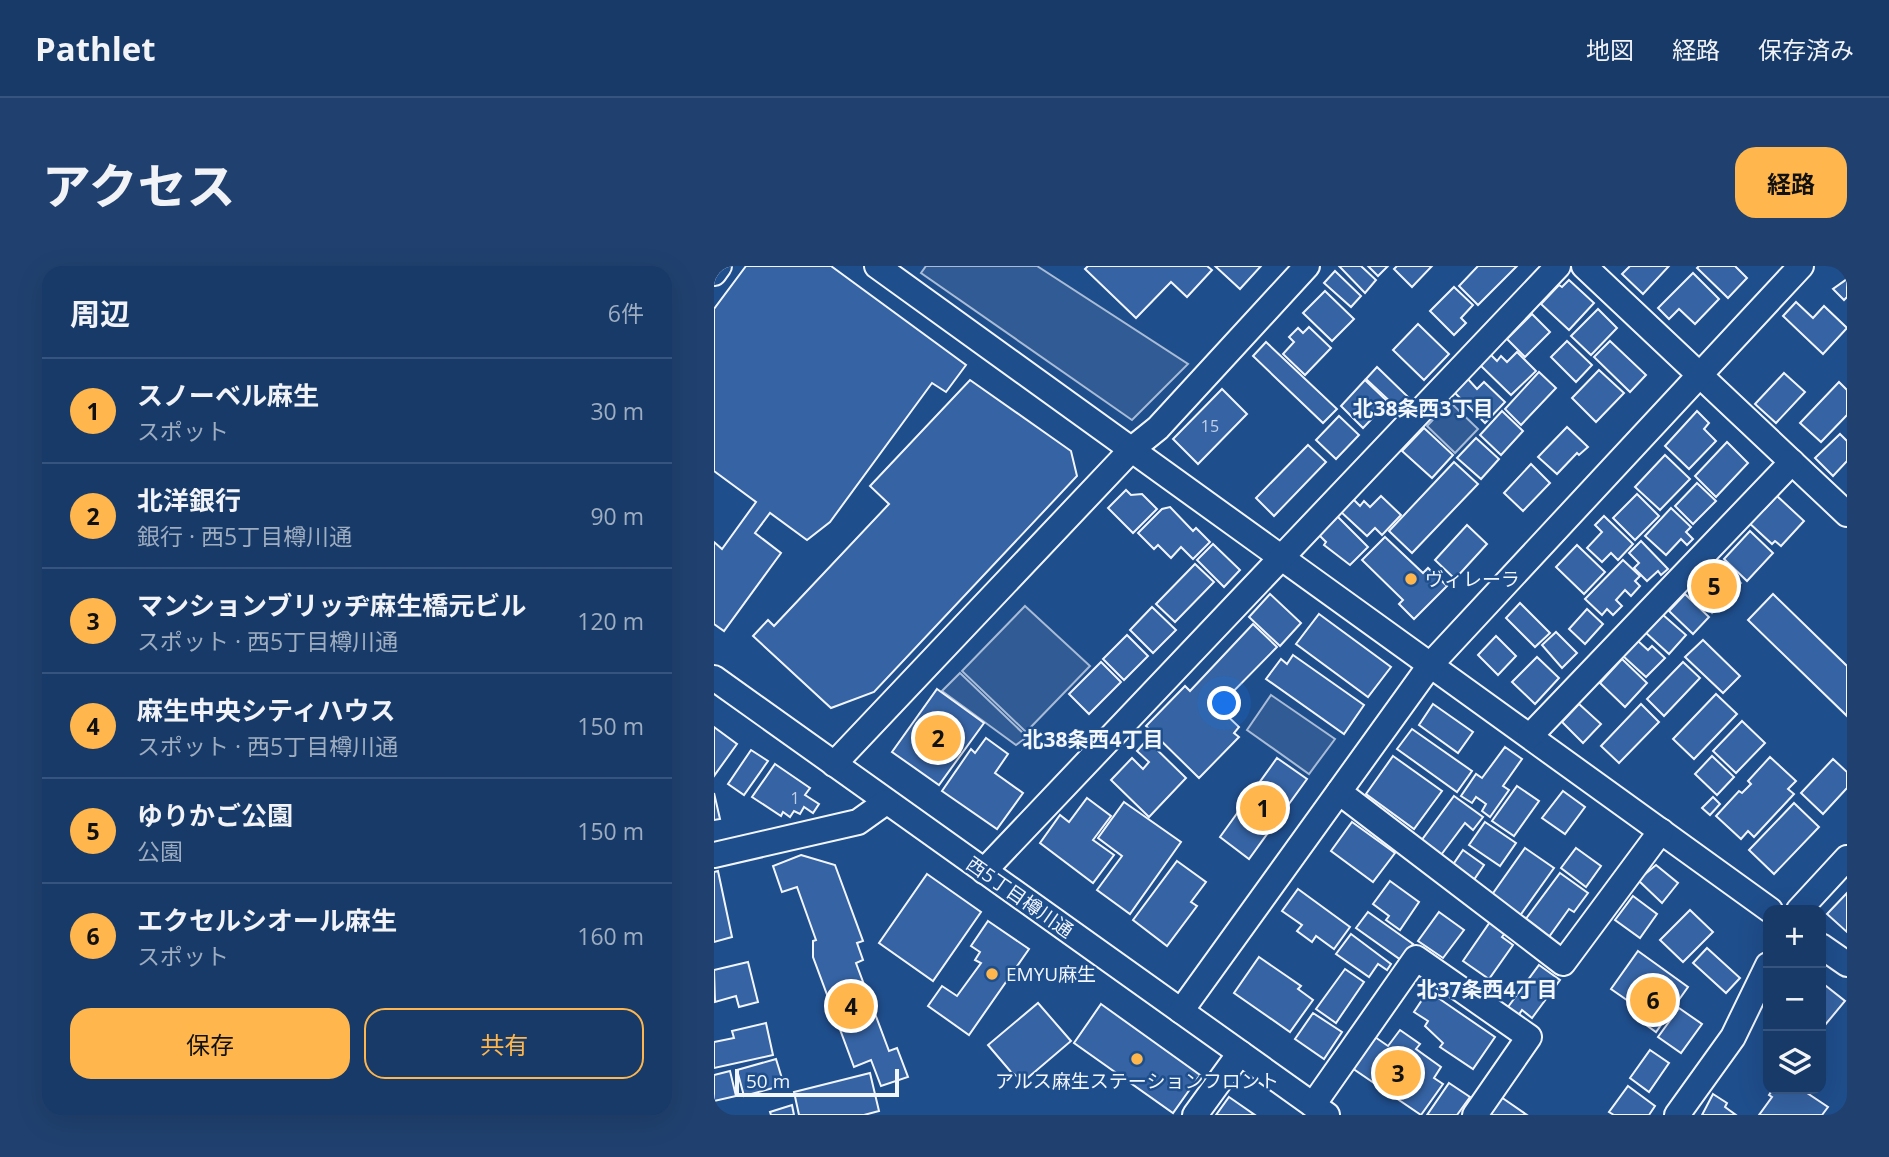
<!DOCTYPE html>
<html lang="ja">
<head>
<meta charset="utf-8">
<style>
	:root { --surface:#173a69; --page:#20416f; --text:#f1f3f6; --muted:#9eadc0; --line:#36547d; --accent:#ffb74d }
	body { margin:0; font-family:"Open Sans","Noto Sans JP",sans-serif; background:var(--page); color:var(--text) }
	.controls { position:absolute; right:21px; bottom:21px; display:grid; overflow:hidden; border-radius:14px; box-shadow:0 7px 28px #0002 }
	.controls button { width:63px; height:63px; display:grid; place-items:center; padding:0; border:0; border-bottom:2px solid var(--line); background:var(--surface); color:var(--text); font:35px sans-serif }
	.scale { position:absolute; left:21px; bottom:18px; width:164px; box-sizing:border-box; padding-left:7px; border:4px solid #f2f6ff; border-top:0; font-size:19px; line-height:24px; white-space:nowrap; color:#f2f6ff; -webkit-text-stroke:5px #1f4e8c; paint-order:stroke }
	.you { position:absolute; left:511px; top:438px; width:24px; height:24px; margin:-18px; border:5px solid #fff; border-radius:50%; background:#1a73e8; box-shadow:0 0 0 10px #1a73e833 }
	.badge { display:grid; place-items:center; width:46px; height:46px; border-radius:50%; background:var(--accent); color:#111; font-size:23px; font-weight:700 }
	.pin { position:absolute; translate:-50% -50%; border:4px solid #fff; box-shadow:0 2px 7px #0006 }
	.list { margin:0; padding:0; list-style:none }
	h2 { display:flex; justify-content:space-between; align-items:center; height:91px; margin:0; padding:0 28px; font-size:30px }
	h2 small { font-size:23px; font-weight:400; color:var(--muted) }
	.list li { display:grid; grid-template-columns:46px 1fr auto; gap:21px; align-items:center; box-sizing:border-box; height:105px; padding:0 28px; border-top:2px solid var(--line) }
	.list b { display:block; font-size:26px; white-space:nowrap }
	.list p { margin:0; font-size:23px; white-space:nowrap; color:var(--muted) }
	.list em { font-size:23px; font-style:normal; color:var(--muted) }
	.actions { display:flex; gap:14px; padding:21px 28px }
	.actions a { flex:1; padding:16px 0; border:2px solid var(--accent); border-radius:21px; text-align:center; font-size:24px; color:var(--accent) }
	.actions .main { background:var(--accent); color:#111 }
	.icon { flex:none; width:38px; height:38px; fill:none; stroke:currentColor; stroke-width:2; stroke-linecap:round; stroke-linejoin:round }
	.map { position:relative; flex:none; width:1133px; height:849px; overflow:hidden; border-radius:21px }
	header { display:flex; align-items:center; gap:42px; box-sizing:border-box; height:98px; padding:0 35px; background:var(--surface); border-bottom:2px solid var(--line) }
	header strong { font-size:33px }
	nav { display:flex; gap:38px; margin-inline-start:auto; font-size:24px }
	.intro { display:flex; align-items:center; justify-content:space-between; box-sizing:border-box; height:168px; padding:0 42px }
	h1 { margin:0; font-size:49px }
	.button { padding:18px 32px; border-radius:21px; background:var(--accent); color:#111; font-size:24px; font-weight:700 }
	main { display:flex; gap:42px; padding:0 42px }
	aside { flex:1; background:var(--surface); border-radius:21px; box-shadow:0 7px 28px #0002 }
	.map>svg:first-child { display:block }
	.built { fill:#305b95; stroke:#a8bbd7; stroke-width:2 }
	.building { fill:#3563a3; stroke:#f2f6ff; stroke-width:2 }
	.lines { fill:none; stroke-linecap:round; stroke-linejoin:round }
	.minor-casing { stroke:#f2f6ff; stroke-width:28 }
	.minor { stroke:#1f4e8c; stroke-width:24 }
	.poi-dot { fill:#ffb74d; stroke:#1f4e8c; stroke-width:2.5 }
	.labels { text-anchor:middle; stroke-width:5; stroke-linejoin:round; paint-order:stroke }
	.number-label { font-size:16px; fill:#c3d1e8 }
	.poi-label { font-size:19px; fill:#f2f6ff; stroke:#1f4e8c; text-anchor:start }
	.street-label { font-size:19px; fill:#f2f6ff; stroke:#1f4e8c }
	.neighbourhood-label { font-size:21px; font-weight:bold; fill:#f2f6ff; stroke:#1f4e8c }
</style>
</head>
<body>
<header>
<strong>Pathlet</strong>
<nav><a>地図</a><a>経路</a><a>保存済み</a></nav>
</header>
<div class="intro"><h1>アクセス</h1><a class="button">経路</a></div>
<main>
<aside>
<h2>周辺<small>6件</small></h2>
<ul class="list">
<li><span class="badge">1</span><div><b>スノーベル麻生</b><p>スポット</p></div><em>30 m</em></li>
<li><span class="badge">2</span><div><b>北洋銀行</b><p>銀行 · 西5丁目樽川通</p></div><em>90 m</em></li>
<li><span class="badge">3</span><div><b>マンションブリッヂ麻生橋元ビル</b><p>スポット · 西5丁目樽川通</p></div><em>120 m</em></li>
<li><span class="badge">4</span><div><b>麻生中央シティハウス</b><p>スポット · 西5丁目樽川通</p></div><em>150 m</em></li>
<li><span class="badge">5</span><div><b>ゆりかご公園</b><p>公園</p></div><em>150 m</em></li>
<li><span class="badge">6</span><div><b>エクセルシオール麻生</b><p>スポット</p></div><em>160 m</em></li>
</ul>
<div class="actions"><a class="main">保存</a><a>共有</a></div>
</aside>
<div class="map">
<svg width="1133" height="849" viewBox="0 0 1133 849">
	<rect width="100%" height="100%" fill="#1f4e8c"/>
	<g class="built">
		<path d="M212,0H323L474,98L418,154L207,7Z"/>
		<path d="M736,136L764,163L741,187L713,160Z"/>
		<path d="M1002,294L1027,317L998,347L973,323Z"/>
		<path d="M311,340L376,400L312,466L248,405Z"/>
		<path d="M246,407L313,471L302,479L228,425Z"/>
		<path d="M557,429L621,473L595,508L533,464Z"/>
	</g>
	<g class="building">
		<path d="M32,0H117L252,99L232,126L218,117L116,256L93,274L56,247L41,267L67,287L10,365L0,358V276L8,283L42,236L0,205V43Z"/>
		<path d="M374,0H493L498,4L473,31L457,16L422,52L371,3Z"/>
		<path d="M501,0H547L526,23Z"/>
		<path d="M625,0H647L662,14L651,27Z"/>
		<path d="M654,0H674L664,10Z"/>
		<path d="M683,0H718L698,21L680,3Z"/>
		<path d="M764,0H803L764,39L745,20Z"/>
		<path d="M916,0H955L929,28L908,8Z"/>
		<path d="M985,0H1021L1033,12L1014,32L983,2Z"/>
		<path d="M621,5L647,30L637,41L610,17Z"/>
		<path d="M979,7L1005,33L981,58L965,43L955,53L944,42Z"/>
		<path d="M1133,13V31L1130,34L1119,23Z"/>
		<path d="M855,14L880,37L855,64L827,38L845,19L848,21Z"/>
		<path d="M740,21L759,39L747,52L752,57L740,69L716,45Z"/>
		<path d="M611,25L640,53L618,75L589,47Z"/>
		<path d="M1082,36L1099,52L1110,40L1133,62L1109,88L1069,50Z"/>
		<path d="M884,43L903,62L877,89L857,70Z"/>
		<path d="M818,48L836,66L811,91L793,73Z"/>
		<path d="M704,58L735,88L710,114L679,84Z"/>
		<path d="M595,61L617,82L591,109L569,88L580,76L575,71L584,62L589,67Z"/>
		<path d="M853,75L878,99L862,116L837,91Z"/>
		<path d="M896,75L932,109L916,126L880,91Z"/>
		<path d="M552,76L623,143L609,157L539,90Z"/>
		<path d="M803,86L822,105L797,129L766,99L776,88L783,95L787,90L793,96Z"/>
		<path d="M663,101L694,131L683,142L652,113Z"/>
		<path d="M885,104L910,127L882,156L858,132Z"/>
		<path d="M825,106L842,122L807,159L791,143Z"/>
		<path d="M1070,107L1091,126L1062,157L1041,138Z"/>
		<path d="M753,112L763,123L770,116L791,136L771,157L740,126Z"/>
		<path d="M256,114L357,185L363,210L160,426L117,442L39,370L54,354L60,360L175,238L156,220Z"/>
		<path d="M651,114L674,136L649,162L627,140Z"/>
		<path d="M1125,116L1133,124V149L1107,176L1086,157Z"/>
		<path d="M508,123L533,148L484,198L459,173Z"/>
		<path d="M788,145L809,165L787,189L766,169Z"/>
		<path d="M983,145L995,157L990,163L1002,175L975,203L951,180Z"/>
		<path d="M625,150L645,169L622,193L602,174Z"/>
		<path d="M853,161L874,181L865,189L863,187L843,208L824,191Z"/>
		<path d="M710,162L739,189L718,212L688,185Z"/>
		<path d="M1126,168L1133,175V195L1119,210L1101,192Z"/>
		<path d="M762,172L785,193L767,213L743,192Z"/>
		<path d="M1013,176L1034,197L1002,231L981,210Z"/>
		<path d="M594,179L612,196L560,250L542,232Z"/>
		<path d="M951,189L976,213L946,244L921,221Z"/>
		<path d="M740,196L764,218L698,287L675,265Z"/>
		<path d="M817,198L836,217L809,245L790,227Z"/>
		<path d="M983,217L1002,235L979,258L961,240Z"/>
		<path d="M412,224L417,229L428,228L443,243L419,267L394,242Z"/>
		<path d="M923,228L945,250L921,274L899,252Z"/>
		<path d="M667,230L687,249L668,269L661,262L653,270L627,246L639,233L646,240L650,235L656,241Z"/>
		<path d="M1063,230L1090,255L1067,280L1061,275L1058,278L1033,255L1047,240L1051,243Z"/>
		<path d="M456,241L479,265L482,262L496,276L479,293L467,281L457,292L444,279L440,283L424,267L448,243Z"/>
		<path d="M957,242L977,261L972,266L979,273L973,279L967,273L952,289L931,270Z"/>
		<path d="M623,250L654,281L636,299L610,279L612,276L605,269Z"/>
		<path d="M890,250L919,278L904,294L897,287L888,296L873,282L888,266L881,259Z"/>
		<path d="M753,259L773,278L741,313L721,294Z"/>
		<path d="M1036,265L1059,287L1033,315L1010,293Z"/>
		<path d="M671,271L709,307L714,302L733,320L700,353L685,338L689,334L648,294Z"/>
		<path d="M927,275L954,303L947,309L944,305L933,315L920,302L925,297L915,287Z"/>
		<path d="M499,278L526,304L510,321L483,294Z"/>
		<path d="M863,279L891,306L870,328L842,301Z"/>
		<path d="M909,294L926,310L921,315L926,320L917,330L911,324L902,334L908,340L899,349L893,343L888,349L871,333Z"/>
		<path d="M481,298L500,316L461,356L442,338Z"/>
		<path d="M556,328L587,357L566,380L535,351Z"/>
		<path d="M971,328L995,351L979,368L955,345Z"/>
		<path d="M1059,328L1133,400V450L1034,354Z"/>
		<path d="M806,337L836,367L821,381L792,352Z"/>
		<path d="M438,341L462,364L439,387L416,364Z"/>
		<path d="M873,343L889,358L871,378L855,363Z"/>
		<path d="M605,348L677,401L654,431L582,378Z"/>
		<path d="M948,348L972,369L955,388L931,366Z"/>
		<path d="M539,358L563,381L504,441L525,461L520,467L525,471L485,512L432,460L471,420L476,425Z"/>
		<path d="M842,366L863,387L848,402L828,379Z"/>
		<path d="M413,369L434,390L410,414L389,393Z"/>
		<path d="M782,370L802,390L784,409L764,389Z"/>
		<path d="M989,374L1026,410L1009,427L971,391Z"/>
		<path d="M924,375L934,384L938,380L951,392L932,411L909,390Z"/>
		<path d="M579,389L650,439L630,468L552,413L567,393L573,398Z"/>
		<path d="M823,391L845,412L821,438L798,416Z"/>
		<path d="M908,393L933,417L911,441L886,417Z"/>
		<path d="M387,396L407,416L375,448L355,428Z"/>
		<path d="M969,396L986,412L950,450L933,433Z"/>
		<path d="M223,423L270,457L225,519L178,486Z"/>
		<path d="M1002,428L1023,448L980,493L959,473Z"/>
		<path d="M719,438L759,466L744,487L705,459Z"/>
		<path d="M865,438L887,458L869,477L848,456Z"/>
		<path d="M927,438L945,456L905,497L887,480Z"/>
		<path d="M1028,455L1051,477L1022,507L999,485Z"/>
		<path d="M0,461L23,478L0,510Z"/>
		<path d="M698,463L758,505L743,526L683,483Z"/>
		<path d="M272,472L294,488L281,507L309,527L283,563L228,525L257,483L261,487Z"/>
		<path d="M433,474L472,512L435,551L397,514L418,492L429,503L435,496L423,485Z"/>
		<path d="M791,481L808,493L789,520L795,524L776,551L768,545L772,538L762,531L758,537L747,530L762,508L768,512Z"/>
		<path d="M37,484L54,495L30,529L14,518Z"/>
		<path d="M679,490L728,525L700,563L652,528Z"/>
		<path d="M998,490L1020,511L1003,529L981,508Z"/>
		<path d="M1056,491L1082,515L1074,523L1080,528L1040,571L1034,565L1027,573L1002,550L1025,525L1028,527L1037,518L1034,515Z"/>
		<path d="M563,492L593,513L535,593L506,571Z"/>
		<path d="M1119,493L1133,506V522L1109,548L1087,527Z"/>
		<path d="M61,498L96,522L91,529L105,538L99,547L90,541L86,548L80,545L76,551L69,546L67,550L38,531Z"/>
		<path d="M803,520L825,535L800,570L778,555Z"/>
		<path d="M849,525L871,541L851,568L828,552Z"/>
		<path d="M0,527L6,553L0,554Z"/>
		<path d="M740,530L769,551L759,564L751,557L727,589L707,575Z"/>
		<path d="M999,531L1006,538L996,549L988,542Z"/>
		<path d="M373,532L397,550L379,574L400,589L379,617L326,577L346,549L355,556Z"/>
		<path d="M410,536L467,576L416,648L383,624L408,590L384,572Z"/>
		<path d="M1080,537L1105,561L1060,608L1035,584Z"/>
		<path d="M638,556L681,587L659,616L617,585Z"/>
		<path d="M771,556L802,577L786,600L755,579Z"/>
		<path d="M811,582L840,602L805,651L777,630Z"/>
		<path d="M862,582L887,600L872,621L847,602Z"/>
		<path d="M749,584L770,599L757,618L736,603Z"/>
		<path d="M87,589L121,599L149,675L143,677L149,694L142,697L175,785L183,782L194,811L167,820L157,794L140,801L99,691V675L102,674L83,621L68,626L59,600Z"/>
		<path d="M463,595L492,616L477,636L483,640L453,680L419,654Z"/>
		<path d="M942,599L964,617L948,637L924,614Z"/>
		<path d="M4,605L18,671L0,676V606Z"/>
		<path d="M846,607L874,627L860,646L855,643L832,675L808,658Z"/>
		<path d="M213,608L267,646L219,715L165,677Z"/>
		<path d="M676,615L705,636L686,664L672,654L675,650L659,638Z"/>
		<path d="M584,623L636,661L620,683L602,670L598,676L583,665L588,659L568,645Z"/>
		<path d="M1133,627V666L1113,648Z"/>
		<path d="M919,630L943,648L926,672L901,654Z"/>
		<path d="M976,644L999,666L969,696L946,674Z"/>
		<path d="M654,646L699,678L687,694L642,662Z"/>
		<path d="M725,646L750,664L729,692L704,675Z"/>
		<path d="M274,655L315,683L255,769L214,740L228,720L243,730L267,697L261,694L266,686L257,680Z"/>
		<path d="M776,656L791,667L788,671L799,679L775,713L749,695Z"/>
		<path d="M637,668L677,698L673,704L664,698L655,711L622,688Z"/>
		<path d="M993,682L1026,712L1012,727L979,697Z"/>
		<path d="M924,685L974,721L942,766L924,753L930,746L897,723Z"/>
		<path d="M545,691L587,720L584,723L599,734L576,766L520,727Z"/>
		<path d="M34,696L44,736L25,741L22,730L1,736L0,704Z"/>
		<path d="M825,699L846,714L818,752L808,744L802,753L791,745Z"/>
		<path d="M631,703L650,716L622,757L602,743Z"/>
		<path d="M1107,716L1131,735L1111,759L1107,755Z"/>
		<path d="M714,725L781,771L759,803L726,781L729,777L711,760L714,755L700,746Z"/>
		<path d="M324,737L357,775L310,815L297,806L274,779Z"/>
		<path d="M387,738L486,809L459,847L360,777Z"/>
		<path d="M965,742L988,758L967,787L944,771Z"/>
		<path d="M599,747L628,766L610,793L581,773Z"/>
		<path d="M52,757L59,789L0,802V776L20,772L18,765Z"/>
		<path d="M686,764L706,778L702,783L727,801L720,812L729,818L707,849L638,802L661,771L674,780Z"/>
		<path d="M936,784L955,797L935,826L916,812Z"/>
		<path d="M62,793L70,819L30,830L23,804Z"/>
		<path d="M16,805L22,830L0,835V809Z"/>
		<path d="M156,807L165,845L150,849H85L80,826Z"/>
		<path d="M735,817L756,831L743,849H713Z"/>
		<path d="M914,820L941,840L935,849H900L895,846Z"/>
		<path d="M1059,823H1087L1114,841L1108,849H1045L1058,831L1055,829Z"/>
		<path d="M999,828L1013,837L1011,841L1022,849H988Z"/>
		<path d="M515,831L541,849H502Z"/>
		<path d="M787,831L813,849H775Z"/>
		<path d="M78,839L80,849H57L56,846Z"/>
	</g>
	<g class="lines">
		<g class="minor-casing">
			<g id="minor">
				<path d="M163,0L1056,644"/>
				<path d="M870,0L1133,248"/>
				<path d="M0,7L5,0"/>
				<path d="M0,412L613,849"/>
				<path d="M816,470L1078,196"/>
				<path d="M120,498L418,183L444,162L593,0"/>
				<path d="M625,526L849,697L947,565"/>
				<path d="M0,589L144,556L172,536"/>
				<path d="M270,605L844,0"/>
				<path d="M1085,644L1133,592"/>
				<path d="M1107,680L1133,698"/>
				<path d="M467,745L717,398L1087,0"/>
				<path d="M599,839L702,692L815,771L761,849"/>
				<path d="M481,849L526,787"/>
				<path d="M963,849L1019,771L1054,699"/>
			</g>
		</g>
		<use href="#minor" class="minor"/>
	</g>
	<g class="poi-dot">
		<circle cx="697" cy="313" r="7"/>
		<circle cx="278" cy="708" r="7"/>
		<circle cx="423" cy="793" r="7"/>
	</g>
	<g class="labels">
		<g class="number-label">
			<text x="496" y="166">15</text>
			<text x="81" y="538">1</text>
		</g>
		<g class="poi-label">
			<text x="711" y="320">ヴィレーラ</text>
			<text x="292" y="715">EMYU麻生</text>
			<text x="423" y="822" text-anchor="middle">アルス麻生ステーションフロント</text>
		</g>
		<g class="street-label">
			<text transform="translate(306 631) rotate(35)" y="7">西5丁目樽川通</text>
		</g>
		<g class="neighbourhood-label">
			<text x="709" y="150">北38条西3丁目</text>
			<text x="379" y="481">北38条西4丁目</text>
			<text x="773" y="731">北37条西4丁目</text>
		</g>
	</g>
</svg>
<div class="controls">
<button>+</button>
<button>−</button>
<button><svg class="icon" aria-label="layers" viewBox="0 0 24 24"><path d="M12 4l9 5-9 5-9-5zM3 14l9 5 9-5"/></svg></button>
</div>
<div class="scale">50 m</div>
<div class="you"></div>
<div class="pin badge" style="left:549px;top:542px">1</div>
<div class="pin badge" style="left:224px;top:472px">2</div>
<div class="pin badge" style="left:684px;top:807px">3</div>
<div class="pin badge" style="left:137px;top:740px">4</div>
<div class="pin badge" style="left:1000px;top:320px">5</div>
<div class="pin badge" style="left:939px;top:734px">6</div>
</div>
</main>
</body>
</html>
